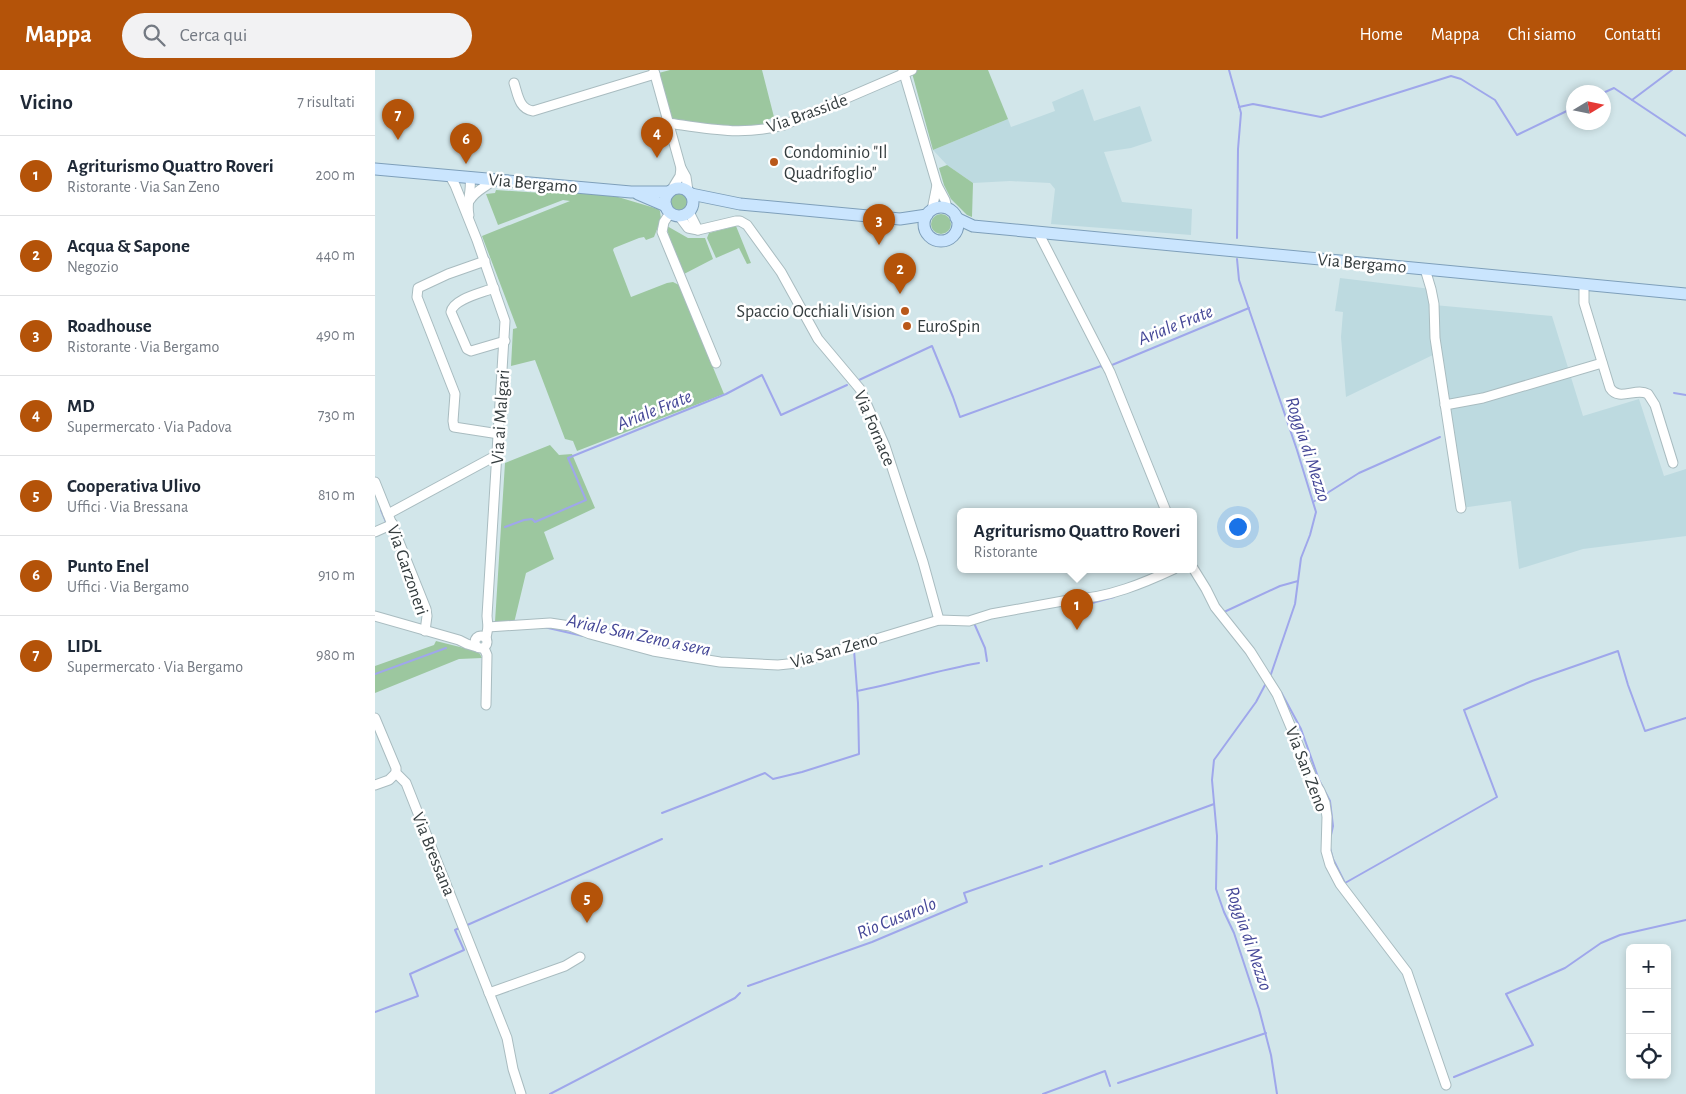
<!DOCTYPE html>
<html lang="it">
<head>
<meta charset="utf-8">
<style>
	:root { --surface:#fff; --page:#f2f2f3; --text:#1f2937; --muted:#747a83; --line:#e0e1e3; --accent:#b45309 }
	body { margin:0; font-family:"Alegreya Sans",sans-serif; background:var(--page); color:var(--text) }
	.controls { position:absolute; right:15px; bottom:15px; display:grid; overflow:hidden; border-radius:8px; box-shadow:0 2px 8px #0003 }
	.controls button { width:45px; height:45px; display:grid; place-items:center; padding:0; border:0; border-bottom:1px solid var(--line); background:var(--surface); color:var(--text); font:25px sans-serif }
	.compass { position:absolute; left:1191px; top:15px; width:45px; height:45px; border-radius:50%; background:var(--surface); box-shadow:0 2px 8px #0003; rotate:80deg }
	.you { position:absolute; left:862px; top:456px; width:18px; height:18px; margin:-12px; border:4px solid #fff; border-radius:50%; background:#1a73e8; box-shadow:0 0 0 8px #1a73e833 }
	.badge { display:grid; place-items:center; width:32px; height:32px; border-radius:50%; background:var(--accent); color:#fff; font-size:16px; font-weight:700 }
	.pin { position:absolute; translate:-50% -41px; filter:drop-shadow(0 1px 2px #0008) }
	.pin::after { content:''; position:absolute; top:26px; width:18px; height:15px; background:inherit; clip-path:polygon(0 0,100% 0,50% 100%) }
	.popup { position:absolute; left:582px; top:438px; width:240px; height:65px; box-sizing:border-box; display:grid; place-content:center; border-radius:8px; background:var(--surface); filter:drop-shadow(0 1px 4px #0005); font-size:16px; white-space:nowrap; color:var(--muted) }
	.popup b { font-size:19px; color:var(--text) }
	.popup::after { content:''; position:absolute; left:50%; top:100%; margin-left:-10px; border:10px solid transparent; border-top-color:var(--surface) }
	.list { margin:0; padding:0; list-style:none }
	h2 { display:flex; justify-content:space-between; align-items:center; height:65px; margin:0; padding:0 20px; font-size:21px }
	h2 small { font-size:16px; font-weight:400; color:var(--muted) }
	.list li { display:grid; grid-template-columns:32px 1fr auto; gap:15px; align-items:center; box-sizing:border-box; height:80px; padding:0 20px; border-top:1px solid var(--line) }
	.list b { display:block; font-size:19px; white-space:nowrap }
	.list p { margin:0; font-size:16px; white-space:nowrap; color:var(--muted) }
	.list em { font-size:16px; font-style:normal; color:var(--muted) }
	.icon { flex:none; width:28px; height:28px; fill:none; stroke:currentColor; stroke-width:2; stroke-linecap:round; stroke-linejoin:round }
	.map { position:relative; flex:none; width:1311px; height:1024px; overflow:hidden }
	header { display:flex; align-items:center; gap:30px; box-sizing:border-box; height:70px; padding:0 25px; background:var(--accent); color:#fff }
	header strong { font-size:24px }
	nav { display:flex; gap:28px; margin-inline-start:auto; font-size:18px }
	.search { width:350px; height:45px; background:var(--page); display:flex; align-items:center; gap:12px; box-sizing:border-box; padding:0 18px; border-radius:28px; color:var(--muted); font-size:19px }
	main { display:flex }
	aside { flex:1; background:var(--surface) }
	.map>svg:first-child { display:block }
	.built { fill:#bddae0 }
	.green { fill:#9cc79f }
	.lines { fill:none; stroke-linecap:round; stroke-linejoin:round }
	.stream { stroke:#9fa7eb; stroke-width:2 }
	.minor-casing { stroke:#a9bcc0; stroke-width:11 }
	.major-casing { stroke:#7e9fba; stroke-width:13 }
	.minor { stroke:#fff; stroke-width:9 }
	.major { stroke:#cae5fe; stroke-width:11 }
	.poi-dot { fill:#b95819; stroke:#fff; stroke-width:2 }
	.labels { text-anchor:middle; stroke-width:5; stroke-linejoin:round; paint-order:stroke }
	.street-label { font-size:18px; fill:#353d3f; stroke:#fff }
	.poi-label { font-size:18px; fill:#353d3f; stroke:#fff; text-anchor:start }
	.water-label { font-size:19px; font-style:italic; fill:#444797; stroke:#fff }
</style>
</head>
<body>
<header>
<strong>Mappa</strong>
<div class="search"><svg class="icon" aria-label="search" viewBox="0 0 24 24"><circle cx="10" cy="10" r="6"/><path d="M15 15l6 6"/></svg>Cerca qui</div>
<nav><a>Home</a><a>Mappa</a><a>Chi siamo</a><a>Contatti</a></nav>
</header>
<main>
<aside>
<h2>Vicino<small>7 risultati</small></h2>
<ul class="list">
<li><span class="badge">1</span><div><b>Agriturismo Quattro Roveri</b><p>Ristorante · Via San Zeno</p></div><em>200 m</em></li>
<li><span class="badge">2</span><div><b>Acqua &amp; Sapone</b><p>Negozio</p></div><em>440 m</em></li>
<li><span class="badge">3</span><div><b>Roadhouse</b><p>Ristorante · Via Bergamo</p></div><em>490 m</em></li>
<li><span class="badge">4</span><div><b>MD</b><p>Supermercato · Via Padova</p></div><em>730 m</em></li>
<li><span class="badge">5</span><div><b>Cooperativa Ulivo</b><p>Uffici · Via Bressana</p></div><em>810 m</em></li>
<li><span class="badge">6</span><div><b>Punto Enel</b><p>Uffici · Via Bergamo</p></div><em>910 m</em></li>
<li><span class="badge">7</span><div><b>LIDL</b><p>Supermercato · Via Bergamo</p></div><em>980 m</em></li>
</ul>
</aside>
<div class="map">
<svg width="1311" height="1024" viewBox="0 0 1311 1024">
	<rect width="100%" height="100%" fill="#d2e6ea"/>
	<g class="built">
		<path d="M708,19L719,51L765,36L777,71L756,78L729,82L747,132L817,139L816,165L676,154L680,119L675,113L635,111L598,113L572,95L558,80L633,49L636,57L680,41L677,32Z"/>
		<path d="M965,208L1056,219L1059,235L1177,246L1208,346L1264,329L1289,406L1311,399V466L1208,479L1144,499L1136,431L1086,438L1062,283L971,327L966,267L968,242L960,241Z"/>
	</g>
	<g class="green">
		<path d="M295,0H387L399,47L390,51L388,60L293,53L280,4Z"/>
		<path d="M541,0H613L633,49L558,80L537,3Z"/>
		<path d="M572,95L598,113L597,147L592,145L576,129L569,115L564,98Z"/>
		<path d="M121,120L167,123L185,120L243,127L283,139L285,141L286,149L279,167L271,170L269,167L264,168L239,178L238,180L256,227L292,213L298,212L304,215L349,324L202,381L198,371L190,369L160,290L136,296L138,259L142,258L107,166L195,131L188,130L123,155L111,124L120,123Z"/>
		<circle cx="304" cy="132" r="8"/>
		<circle cx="566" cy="154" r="10"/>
		<path d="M292,156L313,168H330L338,189L309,204L294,168Z"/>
		<path d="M361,156L376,193L372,194L364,178L341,188L332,168L334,163Z"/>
		<path d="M175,375L184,385L197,384L220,438L169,462L179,489L151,503L139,553L120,552L130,393Z"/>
		<path d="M61,571L101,581L105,584L107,588L84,589L0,623V596L59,575Z"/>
	</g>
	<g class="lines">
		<g class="stream">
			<path d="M854,0L866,43L863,79L862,168"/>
			<path d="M1228,23L1239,18L1311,66"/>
			<path d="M1257,30L1297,0"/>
			<path d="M864,37L878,34L946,47L1076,6L1086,9L1120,30L1142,65L1198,38"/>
			<path d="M862,189L864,210L922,380L941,442L935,465L926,488L920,534L895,607"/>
			<path d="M737,295L874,238"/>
			<path d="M484,310L557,276L578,327L585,347L726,296L728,298"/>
			<path d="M1299,323L1311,325"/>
			<path d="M938,432L984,403L1065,367"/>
			<path d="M6,440L11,452"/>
			<path d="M130,457L149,450L157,449L160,452L211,430L193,388L351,324L387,305L406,345L472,315"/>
			<path d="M14,461L23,481"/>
			<path d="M801,501L807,499"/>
			<path d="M697,534L717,533L739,527"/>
			<path d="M849,542L905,516L923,511"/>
			<path d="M599,553L610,578L612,591"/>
			<path d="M169,557L208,566"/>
			<path d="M300,589L313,591"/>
			<path d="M0,604L71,578"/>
			<path d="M890,615L881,632L839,690L837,710L842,766L841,819L849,842L859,863L884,939L896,985L902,1024"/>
			<path d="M482,621C523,613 563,600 604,593"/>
			<path d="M906,622L926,659L944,710L955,731L958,756L956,765"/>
			<path d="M287,743L390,703L398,709L427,702L484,684L483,633L479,580H477"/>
			<path d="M955,778L958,789L970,813L1122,727L1089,640L1157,611L1243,581L1253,615L1270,661L1311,648"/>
			<path d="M675,794L839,734"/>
			<path d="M90,856L287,769"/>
			<path d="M373,916L497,872L592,832L589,823L667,796"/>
			<path d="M0,942L43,926L35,904L89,880L80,860L84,858"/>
			<path d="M1079,1007L1158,975L1131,924L1190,898L1226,873L1245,865L1311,850"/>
			<path d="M743,1013L891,963"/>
			<path d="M175,1024L360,928L365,923"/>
			<path d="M668,1024L730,1001L735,1016"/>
		</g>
		<g class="minor-casing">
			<g id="minor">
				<path d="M528,0L562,115L570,130L572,138"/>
				<path d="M279,1L306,98L311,107L313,121"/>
				<path d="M139,13C143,25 144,39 158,41L280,4"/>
				<path d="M293,53C335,59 367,66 409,55L537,0"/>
				<path d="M75,106L80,115L102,170L130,251L112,546L113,557L111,568"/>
				<path d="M297,119L305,106L306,98"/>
				<path d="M95,130C101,120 110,118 118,110"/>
				<path d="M557,140L562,115"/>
				<path d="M314,142L323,160"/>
				<path d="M295,143L289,152L287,162L341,293"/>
				<path d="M94,145C91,133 97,121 95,108"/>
				<path d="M304,146L313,158L323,160L361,151H365L372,155L406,202L443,269L485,319L510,376L548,492L564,550"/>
				<path d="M663,162L735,302L791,441"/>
				<path d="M110,191L73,204L43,218L42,227L80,324L78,351L79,357L124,364"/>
				<path d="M1050,199L1056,219L1059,234L1060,268L1086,438"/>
				<path d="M1209,214V233L1235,318C1244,332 1261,317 1273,324L1280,335L1298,393"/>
				<path d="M119,218C107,223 78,229 76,242L92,279L96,281L130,271"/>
				<path d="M1070,335L1108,328L1227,293"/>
				<path d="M0,412L51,539L52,546L50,561"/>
				<path d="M13,444L122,385"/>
				<path d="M0,462L18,454"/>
				<path d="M818,498L831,519L840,537L875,581L902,624L938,710L945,721L950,733L952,747L951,781L955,795L965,814L1032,902L1071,1015"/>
				<path d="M0,546L84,570L92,574L102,577"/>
				<path d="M113,557L175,553L195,556L215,564L278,581L314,587L345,592L403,595L422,593L564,550L594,551L616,544L699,529C733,528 769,513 799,499"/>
				<circle cx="106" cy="572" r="6"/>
				<path d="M109,578L112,585L111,635"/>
				<path d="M0,648L21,698V703L31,713L132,968L138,999L146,1024"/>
				<path d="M0,715L14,710L21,703"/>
				<path d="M114,923L190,896L205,887"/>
			</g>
		</g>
		<g class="major-casing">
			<g id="major">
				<path d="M0,99L256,122H294"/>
				<circle cx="304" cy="132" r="14"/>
				<path d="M263,124L291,136"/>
				<path d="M316,124L365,134L525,149L552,145"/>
				<circle cx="566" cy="154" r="17"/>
				<path d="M581,148L598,156L1311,224"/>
			</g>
		</g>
		<use href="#minor" class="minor"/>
		<use href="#major" class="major"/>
	</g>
	<g class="poi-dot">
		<circle cx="399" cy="92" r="5"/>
		<circle cx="530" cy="241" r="5"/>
		<circle cx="532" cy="256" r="5"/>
	</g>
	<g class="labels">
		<g class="street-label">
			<text transform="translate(432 43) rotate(-20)" y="6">Via Brasside</text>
			<text transform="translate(158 113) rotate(5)" y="6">Via Bergamo</text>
			<text transform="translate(987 193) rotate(5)" y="6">Via Bergamo</text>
			<text transform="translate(125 347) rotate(-86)" y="6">Via ai Malgari</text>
			<text transform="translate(500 358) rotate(67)" y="6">Via Fornace</text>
			<text transform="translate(33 500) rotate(71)" y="6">Via Garzoneri</text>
			<text transform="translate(459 580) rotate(-16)" y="6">Via San Zeno</text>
			<text transform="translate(932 699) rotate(69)" y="6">Via San Zeno</text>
			<text transform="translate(59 784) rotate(68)" y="6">Via Bressana</text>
		</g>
		<g class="poi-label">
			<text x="409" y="88">Condominio "Il<tspan x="409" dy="21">Quadrifoglio"</tspan></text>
			<text x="520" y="247" text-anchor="end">Spaccio Occhiali Vision</text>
			<text x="542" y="262">EuroSpin</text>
		</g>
		<g class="water-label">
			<text transform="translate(800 254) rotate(-22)" y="7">Ariale Frate</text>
			<text transform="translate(279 339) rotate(-22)" y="7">Ariale Frate</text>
			<text transform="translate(934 379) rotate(72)" y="7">Roggia di Mezzo</text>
			<text transform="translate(264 564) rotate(12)" y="7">Ariale San Zeno a sera</text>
			<text transform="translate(521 847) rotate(-22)" y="7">Rio Cusarolo</text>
			<text transform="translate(875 868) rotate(71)" y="7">Roggia di Mezzo</text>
		</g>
	</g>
</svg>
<div class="controls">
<button>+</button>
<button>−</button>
<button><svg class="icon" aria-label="locate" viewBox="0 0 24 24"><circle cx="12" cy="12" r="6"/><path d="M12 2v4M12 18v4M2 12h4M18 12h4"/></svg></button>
</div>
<svg class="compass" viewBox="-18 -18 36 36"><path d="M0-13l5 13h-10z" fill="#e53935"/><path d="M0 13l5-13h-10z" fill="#747a83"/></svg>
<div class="you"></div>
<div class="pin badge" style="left:702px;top:560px">1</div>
<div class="popup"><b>Agriturismo Quattro Roveri</b>Ristorante</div>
<div class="pin badge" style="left:525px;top:224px">2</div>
<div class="pin badge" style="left:504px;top:175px">3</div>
<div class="pin badge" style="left:282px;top:88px">4</div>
<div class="pin badge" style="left:212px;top:853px">5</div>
<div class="pin badge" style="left:91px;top:94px">6</div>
<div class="pin badge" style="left:23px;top:70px">7</div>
</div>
</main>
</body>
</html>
